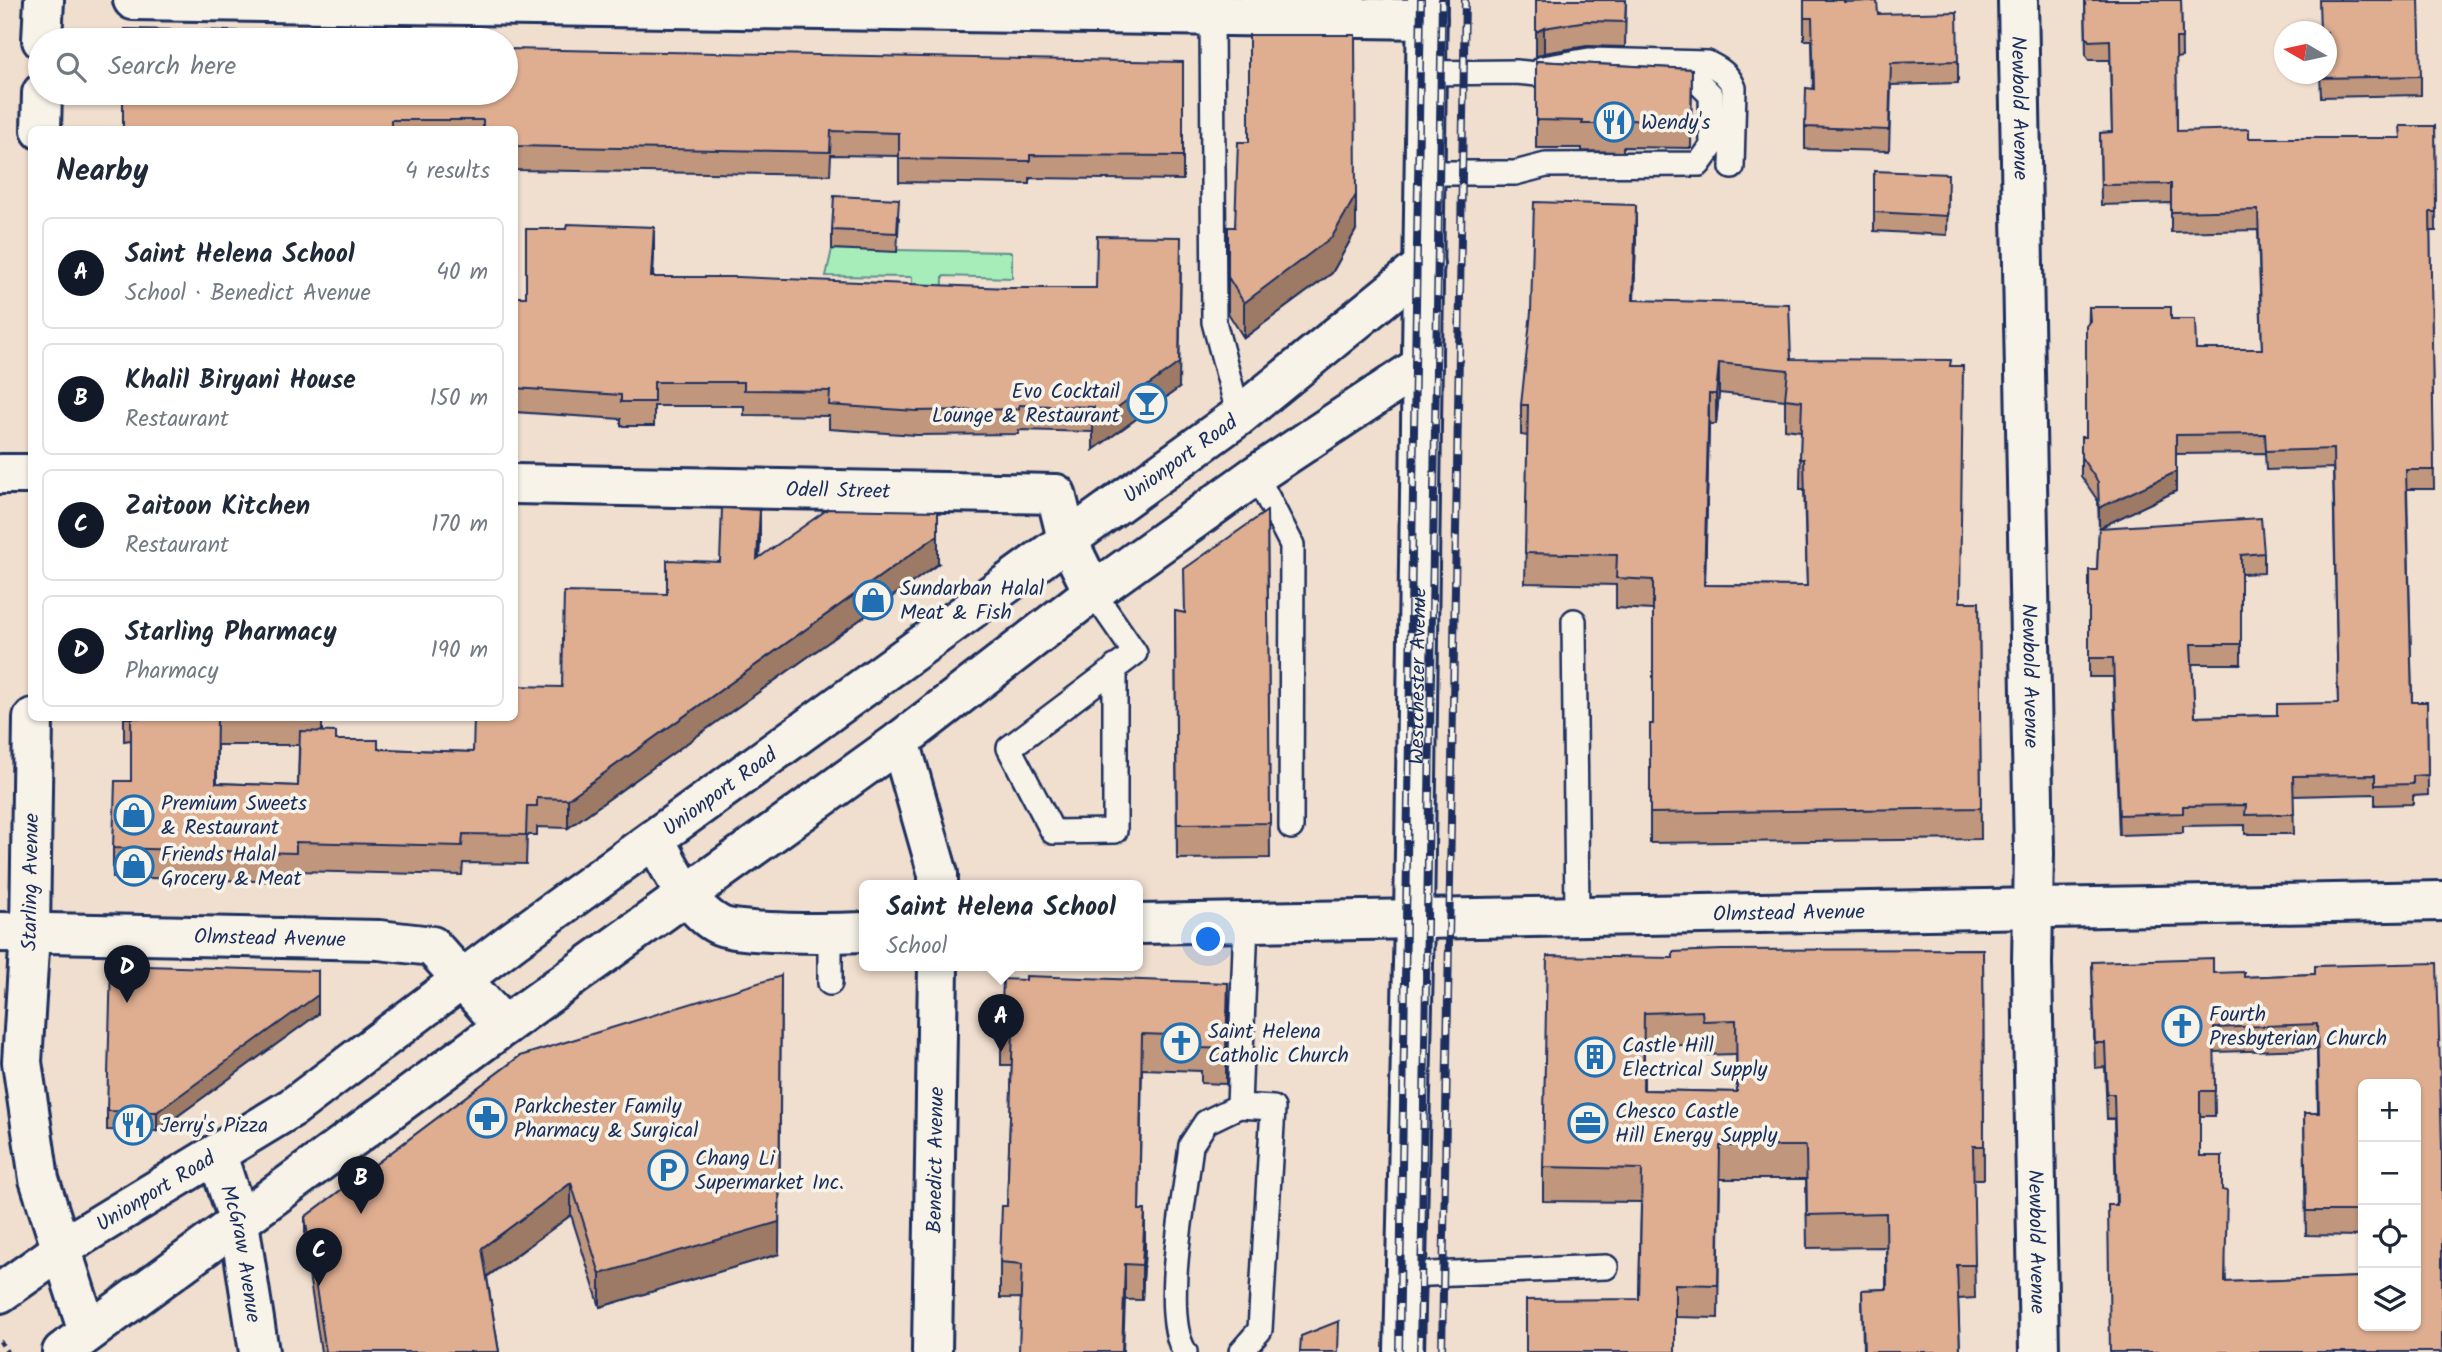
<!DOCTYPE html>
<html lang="en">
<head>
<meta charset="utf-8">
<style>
	:root { --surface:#fff; --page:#f2f2f3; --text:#1f2937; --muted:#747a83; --line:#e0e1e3; --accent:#111827 }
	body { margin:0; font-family:Kalam,sans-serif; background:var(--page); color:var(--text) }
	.controls { position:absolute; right:21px; bottom:21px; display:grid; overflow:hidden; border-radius:10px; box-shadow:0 2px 5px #0004 }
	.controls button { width:63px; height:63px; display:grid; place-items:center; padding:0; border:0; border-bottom:2px solid var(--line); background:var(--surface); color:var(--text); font:35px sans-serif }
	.compass { position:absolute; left:2274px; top:21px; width:63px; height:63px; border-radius:50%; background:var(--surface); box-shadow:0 2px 5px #0004; rotate:279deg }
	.you { position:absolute; left:1209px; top:940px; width:24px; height:24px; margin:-18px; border:5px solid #fff; border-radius:50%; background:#1a73e8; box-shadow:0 0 0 10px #1a73e833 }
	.badge { display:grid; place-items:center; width:46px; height:46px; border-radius:50%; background:var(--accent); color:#fff; font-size:23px; font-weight:700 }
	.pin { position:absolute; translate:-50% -58px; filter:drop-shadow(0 2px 4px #0008) }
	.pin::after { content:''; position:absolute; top:37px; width:24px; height:21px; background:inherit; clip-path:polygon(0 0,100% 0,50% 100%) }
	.popup { position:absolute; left:859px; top:880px; width:284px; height:91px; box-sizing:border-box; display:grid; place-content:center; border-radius:10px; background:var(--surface); filter:drop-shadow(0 2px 5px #0005); font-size:23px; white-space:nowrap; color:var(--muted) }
	.popup b { font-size:26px; color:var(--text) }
	.popup::after { content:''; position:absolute; left:50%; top:100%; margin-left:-14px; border:14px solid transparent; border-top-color:var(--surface) }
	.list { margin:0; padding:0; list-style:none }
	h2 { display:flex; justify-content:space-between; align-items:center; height:91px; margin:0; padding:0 28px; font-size:30px }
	h2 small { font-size:23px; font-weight:400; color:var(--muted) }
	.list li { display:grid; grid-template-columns:46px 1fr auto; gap:21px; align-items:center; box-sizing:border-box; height:112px; margin:0 14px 14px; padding:0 14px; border:2px solid var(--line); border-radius:10px }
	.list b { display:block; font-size:26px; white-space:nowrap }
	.list p { margin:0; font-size:23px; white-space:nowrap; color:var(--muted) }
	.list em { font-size:23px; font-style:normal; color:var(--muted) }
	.icon { flex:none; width:38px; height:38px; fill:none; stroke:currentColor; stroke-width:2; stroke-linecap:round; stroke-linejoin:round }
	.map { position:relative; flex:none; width:2442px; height:1352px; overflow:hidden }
	.search { position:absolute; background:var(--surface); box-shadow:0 2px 5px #0004; left:28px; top:28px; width:490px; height:77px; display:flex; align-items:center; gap:18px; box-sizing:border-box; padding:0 24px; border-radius:38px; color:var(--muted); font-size:26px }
	.panel { position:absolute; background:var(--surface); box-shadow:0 2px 5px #0004; left:28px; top:126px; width:490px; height:595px; border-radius:10px }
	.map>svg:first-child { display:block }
	.green { fill:#a7edb9; stroke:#618e8c; stroke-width:2 }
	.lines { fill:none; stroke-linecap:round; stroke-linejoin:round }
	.lane-casing { stroke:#1b2f5e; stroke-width:28 }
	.street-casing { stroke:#1b2f5e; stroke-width:44 }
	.secondary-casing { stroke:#1b2f5e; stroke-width:44 }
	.path { stroke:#1b2f5e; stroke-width:4.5; stroke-dasharray:5 5; stroke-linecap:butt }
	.lane { stroke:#f7f3e8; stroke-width:23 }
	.street { stroke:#f7f3e8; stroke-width:38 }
	.secondary { stroke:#f7f3e8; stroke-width:38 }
	.rail-casing { stroke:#1b2f5e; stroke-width:8 }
	.rail { stroke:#f7f3e8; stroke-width:5; stroke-dasharray:16; stroke-linecap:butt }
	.wall { fill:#c0967d; stroke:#1b2f5e; stroke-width:2; fill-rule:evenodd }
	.shaded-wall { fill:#9c7a66; stroke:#1b2f5e; stroke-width:2 }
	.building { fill:#dfae91; stroke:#1b2f5e; stroke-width:2; fill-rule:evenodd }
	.labels { text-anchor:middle; stroke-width:7; stroke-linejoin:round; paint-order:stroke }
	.street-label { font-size:21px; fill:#1b2f5e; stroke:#f7f3e8 }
	.poi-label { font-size:21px; fill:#1b2f5e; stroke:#f7f3e8; text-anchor:start }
</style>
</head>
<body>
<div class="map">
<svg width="2442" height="1352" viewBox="0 0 2442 1352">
	<rect width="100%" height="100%" fill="#f0dece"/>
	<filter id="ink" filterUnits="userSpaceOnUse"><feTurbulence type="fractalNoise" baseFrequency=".0143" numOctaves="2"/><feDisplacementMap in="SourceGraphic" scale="14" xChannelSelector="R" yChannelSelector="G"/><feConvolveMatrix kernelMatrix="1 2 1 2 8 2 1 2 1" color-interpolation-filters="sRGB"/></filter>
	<g filter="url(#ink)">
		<path class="green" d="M832,249L1012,252V278L943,276L942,320L911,318L912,277L826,276Z"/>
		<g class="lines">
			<g class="lane-casing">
				<g id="lane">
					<path d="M1212,16L1214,322L1239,416"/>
					<path d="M1543,68L1589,60L1707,63C1720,69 1729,75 1734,88L1732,167"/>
					<path d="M1426,73L1516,72L1567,77"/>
					<path d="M1425,173H1515L1546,165L1699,164L1712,146L1711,95L1696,80L1660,79"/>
					<path d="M1256,475L1292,545L1291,827"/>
					<path d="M1093,592L1135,653L1009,748L1053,832L1115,831V667"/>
					<path d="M1574,621L1577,915"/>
					<path d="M830,983V933"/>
					<path d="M1405,1275L1606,1267"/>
					<path d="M1185,1352C1160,1315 1186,1192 1191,1145L1206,1122L1239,1106"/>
					<path d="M1241,1352L1260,1330L1273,1108L1239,1106L1246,921"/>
				</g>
			</g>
			<g class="street-casing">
				<g id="street">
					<path d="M133,0L1427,19"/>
					<path id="s1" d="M2018,0L2034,853L2032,963L2039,1352"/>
					<path d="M42,40L44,0"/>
					<path d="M41,130L42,93"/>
					<path d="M0,474H32"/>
					<path id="s2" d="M514,484L1056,494L1067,539L1093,592"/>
					<path d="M33,718L30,933L22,1062L39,1179L88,1332"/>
					<path d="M900,741L938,874V886"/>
					<path d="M655,840C670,867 690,911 719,925C737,935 839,933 864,932"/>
					<path id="s3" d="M1138,924L2442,901"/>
					<path id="s4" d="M0,932L379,940L432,946L504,1026"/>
					<path id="s5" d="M217,1155L239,1222L259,1352"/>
					<path id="s6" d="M932,1352L938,966"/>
				</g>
			</g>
			<g class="secondary-casing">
				<g id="secondary">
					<path id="s7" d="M0,1293L81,1236L293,1107L514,940L1239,416L1424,265"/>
					<path d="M62,1352L504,1026L900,741L1093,592L1256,475L1422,365"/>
					<path id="s8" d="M1404,1352L1414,920L1427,0"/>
				</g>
			</g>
			<path class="path" d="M0,1341L7,1352"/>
			<use href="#lane" class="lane"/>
			<use href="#street" class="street"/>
			<use href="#secondary" class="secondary"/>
			<g class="rail-casing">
				<g id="rail">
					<path d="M1399,1352L1421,0"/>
					<path d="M1420,1352L1442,0"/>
					<path d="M1442,1352L1465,0"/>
				</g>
			</g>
			<use href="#rail" class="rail"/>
		</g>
		<g class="wall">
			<path d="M1536,0H1626L1625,47L1587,46L1544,53L1536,57Z"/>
			<path d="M1804,0L1844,2L1878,14L1958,61V83L1891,85L1889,151L1805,149V127L1813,89L1812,40H1804Z"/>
			<path d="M2085,0H2181L2182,57L2176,58L2177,131L2249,138H2401L2435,126L2436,231H2430L2434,489H2407L2412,702H2427L2428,795L2413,796V804L2375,805V794L2293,796L2294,834H2245V825L2183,826V833L2119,835L2113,677H2089V570H2097L2099,528L2264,553V573L2241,574V664H2192L2195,717L2277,715L2338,703L2333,468L2266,470L2265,453L2176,454V491L2099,528L2098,501L2081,476V437H2086L2089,307L2171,319L2196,349H2262L2258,230L2171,232V203L2101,205L2100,133L2112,132L2110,60H2089L2086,56Z"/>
			<path d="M1536,61L1692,69L1691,148L1623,147V152L1582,151V148H1536Z"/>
			<path d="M1183,62V180L1030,178V184L899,182V156L831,155L830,175L514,170V130H123Z"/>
			<path d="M2320,74L2421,76V95L2321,97Z"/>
			<path d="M1249,142L1356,230L1332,273L1244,338L1228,313V227H1235Z"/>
			<path d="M1874,171L1948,193L1947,235L1874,231Z"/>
			<path d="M899,218L897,252L832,249V230Z"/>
			<path d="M566,229L654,252L653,277L1179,388L1093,450V432L1019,430V434L916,435L829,429V416L744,415V406H654V426H621V419L514,412V297H526Z"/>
			<path d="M1636,235L1634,300L1791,359L1960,602H1979L1981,839L1650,843V724H1653V610L1616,608V585L1525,583L1528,436L1521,435V405ZM1719,393L1785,400V429L1801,431L1800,489H1804L1807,586L1705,585L1709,424H1716Z"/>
			<path d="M1267,511L1270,858L1177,859L1175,611L1184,613Z"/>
			<path d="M760,539L759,558L938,564L568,828L537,827V835H527L526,864L463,863L462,875L296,871V882L113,877V848L131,781V740L124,741V718H322V731L336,740L378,749L473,752L562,687L667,594ZM217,745H299L298,786L217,783Z"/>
			<path d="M1983,949L1984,1179H1973L1975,1298L1958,1299L1960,1352H1863L1862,1290L1886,1289V1247L1807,1248L1806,1179H1720L1718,1318L1675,1317L1639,1299L1641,1202L1543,1201V1167L1673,958ZM1702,1044L1703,1055L1736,1054L1737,1092L1644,1090V1047Z"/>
			<path d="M2092,962L2213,973L2244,977L2315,974L2442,1352H2110L2116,1205L2114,1119H2107L2105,1067L2095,1068ZM2317,1049L2318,1113H2304L2306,1235L2360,1236L2361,1277L2226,1282L2222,1190L2200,1156V1116H2215L2214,1052Z"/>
			<path d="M318,1014L157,1131L107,1130V1111Z"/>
			<path d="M1228,1018L1226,1084L1201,1083V1071L1142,1069L1139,1210L1145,1246L1142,1300L1000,1298V1262L1007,1206L1012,1065H1001V1029Z"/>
			<path d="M520,1056L779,1254L600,1307L571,1215L487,1277L499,1352H321L305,1249V1217Z"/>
		</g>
		<g class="shaded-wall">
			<path d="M1544,28V53L1536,57V32Z"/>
			<path d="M1356,195V230L1332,273L1244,338V303Z"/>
			<path d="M1636,205V235L1633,330V300Z"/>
			<path d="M654,227V252L651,302V277Z"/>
			<path d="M1181,262L1179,388L1093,450V425Z"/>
			<path d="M1719,363V393L1716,424V394Z"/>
			<path d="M1709,394V424L1704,616V585Z"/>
			<path d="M2176,435V491L2099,528V508Z"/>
			<path d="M760,510V539L757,588V559Z"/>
			<path d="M938,535V564L568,828V799Z"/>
			<path d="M318,971V1014L157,1131V1112Z"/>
			<path d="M781,976L779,1254L600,1307V1274Z"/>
			<path d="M1228,983V1018L1226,1084V1049Z"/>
			<path d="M571,1183V1215L482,1280V1248Z"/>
			<path d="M1145,1210V1246L1142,1300V1265Z"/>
			<path d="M1125,1264V1299L1123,1352H1122Z"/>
		</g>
		<g class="building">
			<path d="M1536,0H1626L1625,22L1587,21L1544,28L1536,32Z"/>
			<path d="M1804,0H1844V2L1877,1L1878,14L1957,12L1958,61L1891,63L1889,130L1805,127L1806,88L1814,89L1812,18H1804Z"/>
			<path d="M2085,0H2181L2182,38H2176L2177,131L2249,129V138H2401L2400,126H2435L2436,212H2430L2434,470H2406L2412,702H2427L2428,775L2413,776V784L2375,785V775L2293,776L2294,814L2245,815L2246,805L2183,806V813L2119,815L2113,658H2089V570H2097L2099,528L2261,518L2264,553L2241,555V644H2191L2195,717L2277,715V704L2338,703L2333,449L2266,451L2265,434L2176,435V472L2099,508L2098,482L2081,457V437H2086V326L2090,321L2089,307H2171V319H2195L2196,349H2262L2258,210L2171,212V184L2101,185L2100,133L2112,132L2110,40L2089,41L2086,36Z"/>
			<path d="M2319,0H2419L2421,76L2321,78V74H2327V32H2320Z"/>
			<path d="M125,29L237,31V40H124Z"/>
			<path d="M1249,35H1355L1356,195L1332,237L1244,303L1228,277V227H1235L1238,142H1249Z"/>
			<path d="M506,49L1183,62V156L1030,155V161L899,159V133L831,131L830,152L514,146V130H483V120H391V130H123V93H506Z"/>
			<path d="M1536,61L1692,69L1691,121L1623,120V124H1582L1583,121L1536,120Z"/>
			<path d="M1874,171L1948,174L1947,216L1874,212Z"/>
			<path d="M834,196L899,199L897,233L832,230Z"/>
			<path d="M1534,202L1636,205L1633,300L1789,304L1791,359L1951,360L1950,366H1963L1960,602H1979L1981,808L1650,813V724H1653V580L1616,578L1617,555L1525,553L1528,405H1521L1531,312ZM1719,363L1788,370L1785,399L1802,401L1800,459H1804L1807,586L1704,585L1709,394H1716Z"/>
			<path d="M567,224L654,227L651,277H738L1009,288H1096L1097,236L1181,237L1179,363L1093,425L1094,407L1019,405V409L916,411L829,405L830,391L744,390V382H654V402H621V395L514,388V297H526V229H566Z"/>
			<path d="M722,508L760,510L757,559L828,509L938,511V535L568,799L537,798V806H527L526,835L463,834L462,846L296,842V853L113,848L115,781H131V718H217L216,783L298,786L300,731L336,732V740H378V749L473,752L474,718H514V686L562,687L564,592L667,594V560L720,562Z"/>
			<path d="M1267,511L1270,823L1177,824L1175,611L1185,613L1184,569Z"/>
			<path d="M1983,949L1984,1146H1973L1975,1265H1957L1960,1352H1864L1862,1290L1887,1289L1886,1213L1807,1215L1806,1146H1720L1718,1285L1675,1284V1352H1526V1300L1639,1299L1642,1169L1543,1167L1547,956L1673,958V952L1721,950ZM1702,1011L1703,1021L1736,1020L1737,1092L1643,1090L1644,1013Z"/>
			<path d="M2213,958V973L2244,972V977L2315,974V966L2437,963L2442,1147V1352H2110L2108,1205H2117L2114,1094H2107L2105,1043H2095L2092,962ZM2317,1024L2319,1113H2304L2306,1211H2360L2361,1277L2225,1282L2227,1191L2222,1190V1156H2200V1091H2215L2214,1028ZM2363,1084H2416V1326H2363Z"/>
			<path d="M111,965L318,971V995L157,1112L107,1111Z"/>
			<path d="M781,976L779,1222L600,1274L571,1183L482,1248L499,1352H326L305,1217L520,1056Z"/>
			<path d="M1026,976L1228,983L1226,1049L1201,1048V1036L1142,1034L1139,1210H1145L1142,1265L1125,1264L1122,1352H1019L1022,1264L1000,1262L1002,1206H1007L1013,1029H1001L1003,979L1026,980Z"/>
			<path d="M1339,1321L1338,1352H1300L1301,1336Z"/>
		</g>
	</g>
	<defs>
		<g id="restaurant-ring" transform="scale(2.0125)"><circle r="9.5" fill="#f7f3e8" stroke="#1f6fb2" stroke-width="1.5"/><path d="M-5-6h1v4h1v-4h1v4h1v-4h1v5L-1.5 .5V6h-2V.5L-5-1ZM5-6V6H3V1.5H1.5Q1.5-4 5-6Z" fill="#1f6fb2"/></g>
		<g id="bar-ring" transform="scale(2.0125)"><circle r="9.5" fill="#f7f3e8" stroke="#1f6fb2" stroke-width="1.5"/><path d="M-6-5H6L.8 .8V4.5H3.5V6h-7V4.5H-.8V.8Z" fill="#1f6fb2"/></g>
		<g id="shop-ring" transform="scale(2.0125)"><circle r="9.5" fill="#f7f3e8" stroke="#1f6fb2" stroke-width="1.5"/><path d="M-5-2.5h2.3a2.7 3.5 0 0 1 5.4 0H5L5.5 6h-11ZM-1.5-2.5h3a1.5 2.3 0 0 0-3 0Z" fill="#1f6fb2"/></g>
		<g id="church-ring" transform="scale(2.0125)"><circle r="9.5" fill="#f7f3e8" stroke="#1f6fb2" stroke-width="1.5"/><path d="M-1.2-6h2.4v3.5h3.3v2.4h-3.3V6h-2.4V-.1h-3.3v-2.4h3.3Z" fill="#1f6fb2"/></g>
		<g id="building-ring" transform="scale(2.0125)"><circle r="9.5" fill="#f7f3e8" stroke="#1f6fb2" stroke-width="1.5"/><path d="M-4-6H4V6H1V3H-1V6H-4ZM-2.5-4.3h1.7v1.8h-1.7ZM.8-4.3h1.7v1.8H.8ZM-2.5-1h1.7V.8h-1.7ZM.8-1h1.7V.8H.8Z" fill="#1f6fb2"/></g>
		<g id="pharmacy-ring" transform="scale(2.0125)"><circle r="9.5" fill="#f7f3e8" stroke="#1f6fb2" stroke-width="1.5"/><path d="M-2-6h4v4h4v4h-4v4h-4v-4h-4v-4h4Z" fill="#1f6fb2"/></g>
		<g id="office-ring" transform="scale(2.0125)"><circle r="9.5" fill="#f7f3e8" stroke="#1f6fb2" stroke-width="1.5"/><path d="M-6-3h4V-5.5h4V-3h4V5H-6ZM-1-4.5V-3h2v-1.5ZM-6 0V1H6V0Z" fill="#1f6fb2"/></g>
		<g id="parking-ring" transform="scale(2.0125)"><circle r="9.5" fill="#f7f3e8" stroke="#1f6fb2" stroke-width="1.5"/><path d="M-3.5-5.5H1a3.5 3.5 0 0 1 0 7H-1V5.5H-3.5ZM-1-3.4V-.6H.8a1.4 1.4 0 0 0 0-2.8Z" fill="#1f6fb2"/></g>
	</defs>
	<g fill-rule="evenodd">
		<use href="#restaurant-ring" x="1614" y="122"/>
		<use href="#bar-ring" x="1147" y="403"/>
		<use href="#shop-ring" x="873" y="600"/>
		<use href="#shop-ring" x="134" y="815"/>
		<use href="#shop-ring" x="134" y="866"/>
		<use href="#church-ring" x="2182" y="1026"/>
		<use href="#church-ring" x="1181" y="1043"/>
		<use href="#building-ring" x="1595" y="1057"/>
		<use href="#pharmacy-ring" x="487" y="1118"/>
		<use href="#office-ring" x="1588" y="1123"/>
		<use href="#restaurant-ring" x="133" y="1125"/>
		<use href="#parking-ring" x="668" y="1170"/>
	</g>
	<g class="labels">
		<g class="street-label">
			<text dy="7" stroke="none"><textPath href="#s1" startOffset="108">Newbold Avenue</textPath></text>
			<text dy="7" stroke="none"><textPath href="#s7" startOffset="1446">Unionport Road</textPath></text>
			<text dy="7" stroke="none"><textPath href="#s2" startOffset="324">Odell Street</textPath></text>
			<text dy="7" stroke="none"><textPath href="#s8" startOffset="676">Westchester Avenue</textPath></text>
			<text dy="7" stroke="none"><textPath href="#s1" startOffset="676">Newbold Avenue</textPath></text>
			<text dy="7" stroke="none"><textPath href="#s7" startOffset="878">Unionport Road</textPath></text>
			<text transform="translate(30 882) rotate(-89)" y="7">Starling Avenue</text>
			<text dy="7" stroke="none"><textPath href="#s3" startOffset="651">Olmstead Avenue</textPath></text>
			<text dy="7" stroke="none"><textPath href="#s4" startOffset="270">Olmstead Avenue</textPath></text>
			<text dy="7" stroke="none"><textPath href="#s6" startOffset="192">Benedict Avenue</textPath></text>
			<text dy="7" stroke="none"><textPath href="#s7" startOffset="186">Unionport Road</textPath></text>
			<text dy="7" stroke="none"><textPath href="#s1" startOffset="1242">Newbold Avenue</textPath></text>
			<text dy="7" stroke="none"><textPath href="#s5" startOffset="102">McGraw Avenue</textPath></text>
		</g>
		<g class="poi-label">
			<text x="1641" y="129">Wendy's</text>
			<text x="1120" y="398" text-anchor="end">Evo Cocktail<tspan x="1120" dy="24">Lounge &amp; Restaurant</tspan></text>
			<text x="900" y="595">Sundarban Halal<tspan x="900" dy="24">Meat &amp; Fish</tspan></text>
			<text x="161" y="810">Premium Sweets<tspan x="161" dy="24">&amp; Restaurant</tspan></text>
			<text x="161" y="861">Friends Halal<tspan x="161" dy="24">Grocery &amp; Meat</tspan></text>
			<text x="2209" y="1021">Fourth<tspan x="2209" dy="24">Presbyterian Church</tspan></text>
			<text x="1208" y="1038">Saint Helena<tspan x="1208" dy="24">Catholic Church</tspan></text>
			<text x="1622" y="1052">Castle Hill<tspan x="1622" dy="24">Electrical Supply</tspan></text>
			<text x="514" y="1113">Parkchester Family<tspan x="514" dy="24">Pharmacy &amp; Surgical</tspan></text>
			<text x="1615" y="1118">Chesco Castle<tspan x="1615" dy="24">Hill Energy Supply</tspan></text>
			<text x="160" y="1132">Jerry's Pizza</text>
			<text x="695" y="1165">Chang Li<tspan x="695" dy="24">Supermarket Inc.</tspan></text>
		</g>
	</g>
</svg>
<div class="controls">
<button>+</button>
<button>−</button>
<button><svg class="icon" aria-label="locate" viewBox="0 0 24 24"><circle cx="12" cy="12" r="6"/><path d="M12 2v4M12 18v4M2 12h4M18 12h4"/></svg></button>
<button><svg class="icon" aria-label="layers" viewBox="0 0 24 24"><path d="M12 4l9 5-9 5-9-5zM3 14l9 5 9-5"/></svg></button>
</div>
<svg class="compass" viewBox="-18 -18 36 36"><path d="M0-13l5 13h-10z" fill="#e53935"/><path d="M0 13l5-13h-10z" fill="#747a83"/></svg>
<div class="you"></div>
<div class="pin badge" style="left:1001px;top:1052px">A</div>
<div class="popup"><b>Saint Helena School</b>School</div>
<div class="pin badge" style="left:361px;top:1214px">B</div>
<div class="pin badge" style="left:319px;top:1286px">C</div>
<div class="pin badge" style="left:127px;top:1003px">D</div>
<div class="search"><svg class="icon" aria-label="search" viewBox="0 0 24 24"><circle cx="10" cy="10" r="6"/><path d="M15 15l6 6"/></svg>Search here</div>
<section class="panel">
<h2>Nearby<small>4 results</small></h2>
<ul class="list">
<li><span class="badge">A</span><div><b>Saint Helena School</b><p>School · Benedict Avenue</p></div><em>40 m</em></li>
<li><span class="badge">B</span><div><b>Khalil Biryani House</b><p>Restaurant</p></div><em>150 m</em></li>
<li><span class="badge">C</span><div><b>Zaitoon Kitchen</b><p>Restaurant</p></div><em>170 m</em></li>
<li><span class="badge">D</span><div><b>Starling Pharmacy</b><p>Pharmacy</p></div><em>190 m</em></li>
</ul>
</section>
</div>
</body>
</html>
